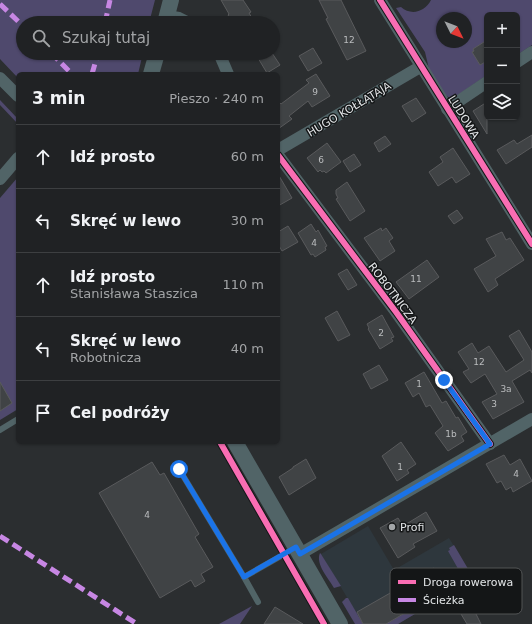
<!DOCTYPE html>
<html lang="pl">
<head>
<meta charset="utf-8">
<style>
	:root { --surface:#202224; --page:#282a2c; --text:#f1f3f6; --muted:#a2a4a6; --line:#3d3f41 }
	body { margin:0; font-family:"DejaVu Sans",sans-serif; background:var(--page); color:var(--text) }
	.controls { position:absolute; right:12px; top:12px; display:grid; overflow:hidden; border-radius:6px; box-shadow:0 1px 3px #0004 }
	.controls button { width:36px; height:36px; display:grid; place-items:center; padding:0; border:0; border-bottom:1px solid var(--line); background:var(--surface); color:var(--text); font:20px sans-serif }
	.compass { position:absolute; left:436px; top:12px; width:36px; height:36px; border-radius:50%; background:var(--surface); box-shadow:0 1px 3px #0004; rotate:132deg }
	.stop { position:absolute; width:12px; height:12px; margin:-9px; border:3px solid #1a73e8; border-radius:50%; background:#fff }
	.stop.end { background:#1a73e8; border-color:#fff; box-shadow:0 1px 4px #0008 }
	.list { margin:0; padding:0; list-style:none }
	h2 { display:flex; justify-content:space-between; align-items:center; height:52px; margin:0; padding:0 16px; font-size:17px }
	h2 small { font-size:13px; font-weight:400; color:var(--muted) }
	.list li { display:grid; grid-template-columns:26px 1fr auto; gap:12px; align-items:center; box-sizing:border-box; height:64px; padding:0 16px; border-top:1px solid var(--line) }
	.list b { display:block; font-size:15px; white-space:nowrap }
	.list p { margin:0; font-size:13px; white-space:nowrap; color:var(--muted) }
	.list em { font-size:13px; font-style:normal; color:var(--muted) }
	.icon { flex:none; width:22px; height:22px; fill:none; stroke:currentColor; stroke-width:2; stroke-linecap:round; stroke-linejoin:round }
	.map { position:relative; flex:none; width:532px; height:624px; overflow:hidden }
	.search { position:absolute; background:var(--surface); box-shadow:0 1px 3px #0004; left:16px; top:16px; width:264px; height:44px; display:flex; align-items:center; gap:10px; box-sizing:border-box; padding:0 14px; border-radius:22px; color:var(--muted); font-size:15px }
	.panel { position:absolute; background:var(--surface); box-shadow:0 1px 3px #0004; left:16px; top:72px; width:264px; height:372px; border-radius:6px }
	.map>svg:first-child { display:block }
	.built { fill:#2e373d }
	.green { fill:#4f496d; fill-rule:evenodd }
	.building { fill:#404345; stroke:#595a5c }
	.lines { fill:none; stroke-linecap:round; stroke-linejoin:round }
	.service { stroke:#516467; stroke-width:6 }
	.minor { stroke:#516467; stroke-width:12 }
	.tertiary { stroke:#516467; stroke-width:16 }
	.quiet { stroke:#c787e3; stroke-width:5; stroke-dasharray:10 5; stroke-linecap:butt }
	.cycleway-casing { stroke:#141617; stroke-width:8 }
	.cycleway { stroke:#f96db3; stroke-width:6 }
	.route { stroke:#1a73e8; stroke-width:5 }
	.poi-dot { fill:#a2a5a7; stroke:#141617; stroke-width:1.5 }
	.labels { text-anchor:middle; stroke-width:3; stroke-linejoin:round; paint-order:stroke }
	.number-label { font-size:9px; fill:#babcbe }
	.street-label { font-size:11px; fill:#e2e5e7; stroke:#141617 }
	.poi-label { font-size:11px; fill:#e2e5e7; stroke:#141617; text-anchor:start }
	.key { fill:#141617; stroke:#525455; stroke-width:1 }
	.key-label { font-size:11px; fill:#e2e5e7 }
</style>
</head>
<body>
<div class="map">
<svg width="532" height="624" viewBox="0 0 532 624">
	<rect width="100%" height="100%" fill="#2b2e30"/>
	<path class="built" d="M368,526L394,570L449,538L474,579L398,624H363L321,554Z"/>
	<g class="green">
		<path d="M0,0H155L149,23H23V53H143L138,74H18V78L0,59Z"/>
		<path d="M431,0H532V45L517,55V15H487V75L455,97C450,99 448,97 444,94L429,69L425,52L396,8L401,7C411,16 425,12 431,0ZM442,18H466V42H442Z"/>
		<path d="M0,100L18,119V124L0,105Z"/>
		<path d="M18,177V409L0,420V198Z"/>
		<path d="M454,545L474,579L398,624H386L446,589L456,585L452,579L461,574L448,551L450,550L449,548Z"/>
		<path d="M320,553L321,554L341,586L334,588C329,579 315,564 320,553Z"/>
		<path d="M346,598H348L363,624H355L342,602Z"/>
		<path d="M252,606L240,624H219Z"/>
	</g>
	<g class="building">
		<path d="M221,0H243L251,12L249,13L255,23H233L228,15L229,14Z"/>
		<path d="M319,0H341L366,51L347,60L326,19L328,18Z"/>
		<path d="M487,40V61L480,65L472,52L474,51L473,49Z"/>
		<path d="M313,48L322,63L308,71L299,56Z"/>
		<path d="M266,53H272L280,65L267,73L258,58Z"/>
		<path d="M316,74L330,96L312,107L308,101L289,116L292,119L278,129V101L281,104L309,83L306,80Z"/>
		<path d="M416,98L426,113L412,122L402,106Z"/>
		<path d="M487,102V134L473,111Z"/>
		<path d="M532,135V147L506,164L497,150L514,140L517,144Z"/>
		<path d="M385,136L391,144L379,152L374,143Z"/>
		<path d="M327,143L341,162L326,173L324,171L322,172L320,170L318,172L307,158Z"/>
		<path d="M453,148L470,174L456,183L452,177L438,186L429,172L443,162L440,157Z"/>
		<path d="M354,154L361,165L350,172L343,161Z"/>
		<path d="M278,174L292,198L278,206Z"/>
		<path d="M347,182L365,211L350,221L336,199L338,198L336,194V190Z"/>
		<path d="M457,210L463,218L454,224L448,216Z"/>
		<path d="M311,224L316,232L318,230L327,246L325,247L326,250L315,257L313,254L311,255L298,233Z"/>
		<path d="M288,226L298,242L282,251L278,244V232Z"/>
		<path d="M381,228L382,231L386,228L393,238L389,241L395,251L380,261L364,238Z"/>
		<path d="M502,232L506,240L510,238L524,260L495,279L498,285L488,292L474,269L496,256L486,239Z"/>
		<path d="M427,260L439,277L409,299L396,282Z"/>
		<path d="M347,269L357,285L348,290L338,274Z"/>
		<path d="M337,311L350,335L338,341L325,318Z"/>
		<path d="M382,315L394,337L391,338L393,341L380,349L368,329L369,328L367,324Z"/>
		<path d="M519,330L532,352V373L530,370L512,381L524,402L493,419L482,402L497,394L485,374L471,383L463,372L469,369L458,352L472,343L478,353L489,346L506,372L524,360L509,336Z"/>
		<path d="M379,365L388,380L371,389L363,374Z"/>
		<path d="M424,372L442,403L446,401L456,418L458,417L467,432L461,436L464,441L448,451L435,433L443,426L430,405L426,407L419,393L413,397L405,383Z"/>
		<path d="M0,382L12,403L0,411Z"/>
		<path d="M401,442L416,464L407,470L409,473L397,481L382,456Z"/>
		<path d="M504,455L510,465L520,459L532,481L513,492L511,487L506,490L501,481L497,483L486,464Z"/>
		<path d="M306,459L316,478L289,495L279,477L293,468V467Z"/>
		<path d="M152,462L160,475L164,473L199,534L195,537L213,567L201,574L205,581L195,587L191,580L160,598L99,493Z"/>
		<path d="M426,512L437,531L413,544L415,547L398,558L380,528L398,518L403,526Z"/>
		<path d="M434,568L446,589L386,624H363L357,612Z"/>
		<path d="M451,577L465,600L472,596L481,611L476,614L481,624H467L442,582Z"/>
		<path d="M275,607L303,624H264Z"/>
	</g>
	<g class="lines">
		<g class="service">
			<path d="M0,430L18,419"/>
			<path d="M179,469L244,577L295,548"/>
			<path d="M244,577L258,602"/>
		</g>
		<g class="minor">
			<path d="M380,0L532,244"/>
			<path d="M167,16L179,18L189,23"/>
			<path d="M219,53L228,74"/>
			<path d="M517,62L532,52"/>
			<path d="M0,78L18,96"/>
			<path d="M447,109L487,82"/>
			<path d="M278,150L420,67"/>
			<path d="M278,155L396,312L490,444"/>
			<path d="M0,179L18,158"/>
			<path d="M300,554L532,419"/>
		</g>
		<g class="tertiary">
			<path d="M165,23L171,0"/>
			<path d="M151,74L157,53"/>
			<path d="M235,442L340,624"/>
		</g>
		<g class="quiet">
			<path d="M0,4L23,26"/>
			<path d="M105,23L110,0"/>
			<path d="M51,53L72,74"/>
			<path d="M92,74L98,53"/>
			<path d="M0,536L137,624"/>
		</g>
		<g class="cycleway-casing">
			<g id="cycleway">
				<path d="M380,0L532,244"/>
				<path d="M278,155L396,312L490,444"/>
				<path d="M220,442L324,624"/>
			</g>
		</g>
		<use href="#cycleway" class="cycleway"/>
	</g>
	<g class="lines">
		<path class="route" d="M179,469L244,577L296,547L300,554L490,444L444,380"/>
	</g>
	<circle class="poi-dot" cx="392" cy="527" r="4"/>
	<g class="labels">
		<g class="number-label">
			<text x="349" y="43">12</text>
			<text x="315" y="95">9</text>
			<text x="321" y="163">6</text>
			<text x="314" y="246">4</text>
			<text x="416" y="282">11</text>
			<text x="381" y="336">2</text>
			<text x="479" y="365">12</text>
			<text x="419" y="387">1</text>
			<text x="506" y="392">3a</text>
			<text x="494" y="407">3</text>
			<text x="451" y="437">1b</text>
			<text x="400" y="470">1</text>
			<text x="516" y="477">4</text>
			<text x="147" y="518">4</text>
		</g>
		<g class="street-label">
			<text transform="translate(349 109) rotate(-31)" y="4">HUGO KOŁŁĄTAJA</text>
			<text transform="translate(464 117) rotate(58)" y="4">LUDOWA</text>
			<text transform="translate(393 293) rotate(53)" y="4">ROBOTNICZA</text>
		</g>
		<g class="poi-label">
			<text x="400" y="531">Profi</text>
		</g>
	</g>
	<rect x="390" y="568" width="132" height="46" rx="6" class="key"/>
	<rect x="398" y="580" width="18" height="4" fill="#f96db3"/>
	<rect x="398" y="598" width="18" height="4" fill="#c787e3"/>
	<g class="key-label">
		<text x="423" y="586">Droga rowerowa</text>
		<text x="423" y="604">Ścieżka</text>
	</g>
</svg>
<div class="controls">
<button>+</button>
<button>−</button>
<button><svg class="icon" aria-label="layers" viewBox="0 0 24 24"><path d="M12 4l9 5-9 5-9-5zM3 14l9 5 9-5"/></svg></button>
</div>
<svg class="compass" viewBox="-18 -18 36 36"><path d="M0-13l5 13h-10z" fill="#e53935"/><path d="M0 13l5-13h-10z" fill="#a2a4a6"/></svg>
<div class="stop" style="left:179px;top:469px"></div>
<div class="stop end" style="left:444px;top:380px"></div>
<div class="search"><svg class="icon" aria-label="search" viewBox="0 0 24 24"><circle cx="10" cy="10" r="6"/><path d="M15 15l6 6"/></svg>Szukaj tutaj</div>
<section class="panel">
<h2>3 min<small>Pieszo · 240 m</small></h2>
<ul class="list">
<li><svg class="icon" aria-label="ahead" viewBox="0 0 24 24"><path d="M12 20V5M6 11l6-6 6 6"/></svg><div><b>Idź prosto</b></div><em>60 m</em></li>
<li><svg class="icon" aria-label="left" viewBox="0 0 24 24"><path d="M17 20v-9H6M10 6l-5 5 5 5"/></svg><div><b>Skręć w lewo</b></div><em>30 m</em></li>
<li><svg class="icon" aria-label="ahead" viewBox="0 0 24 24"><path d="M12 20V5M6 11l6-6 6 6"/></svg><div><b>Idź prosto</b><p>Stanisława Staszica</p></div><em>110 m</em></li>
<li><svg class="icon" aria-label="left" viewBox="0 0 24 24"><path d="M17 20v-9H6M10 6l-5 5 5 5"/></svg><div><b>Skręć w lewo</b><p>Robotnicza</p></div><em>40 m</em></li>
<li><svg class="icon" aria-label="arrive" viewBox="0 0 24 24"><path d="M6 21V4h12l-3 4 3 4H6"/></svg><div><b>Cel podróży</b></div></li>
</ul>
</section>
</div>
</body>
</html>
